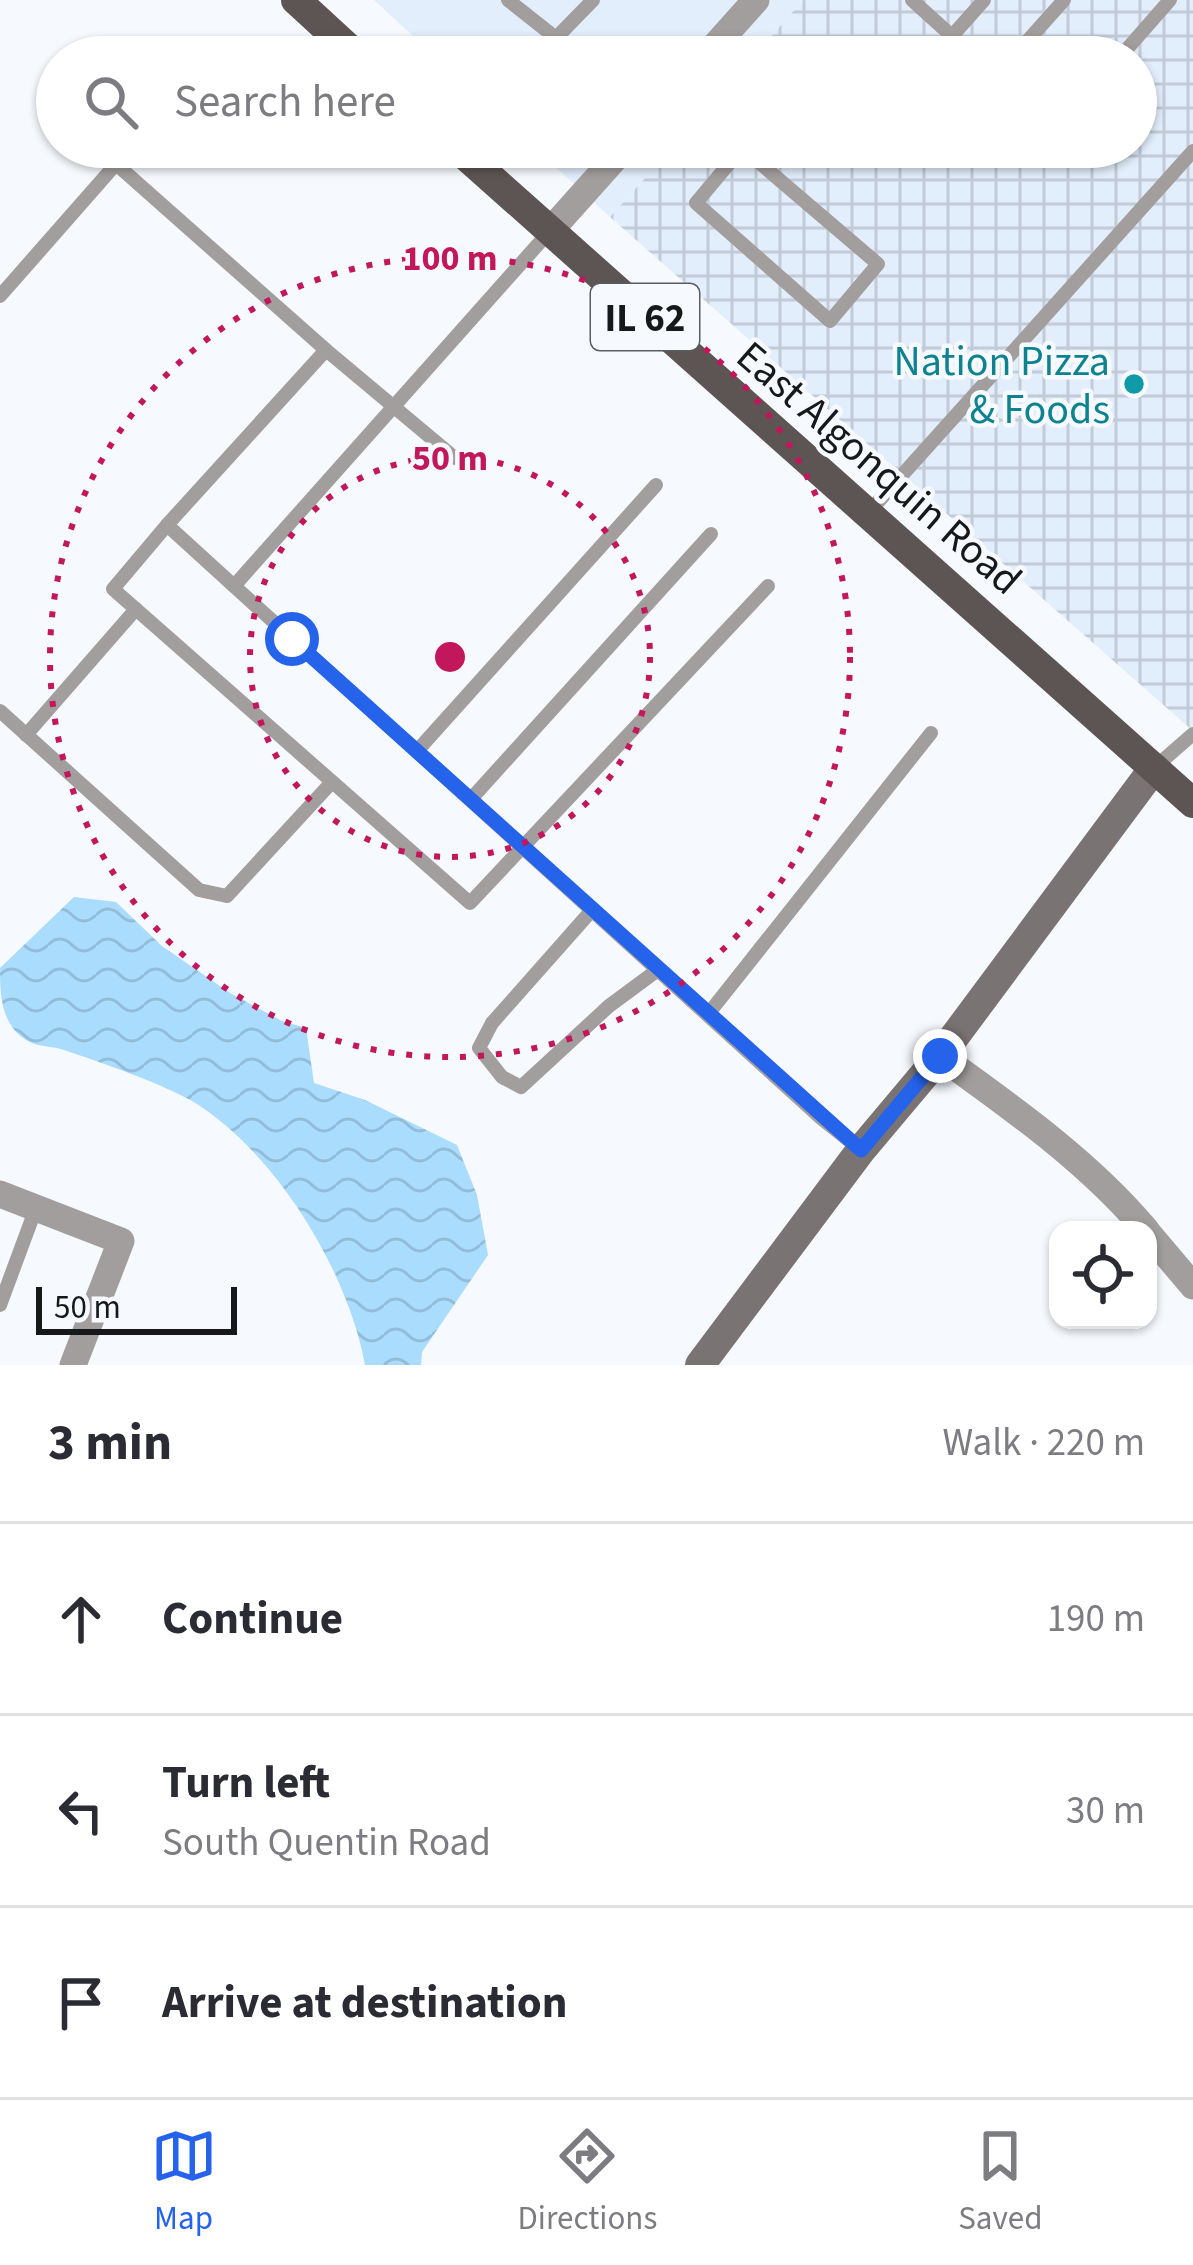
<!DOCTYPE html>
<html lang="en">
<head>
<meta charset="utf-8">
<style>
	:root { --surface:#fff; --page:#f2f2f3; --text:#2b2b33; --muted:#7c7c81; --line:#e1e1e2; --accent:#2563eb }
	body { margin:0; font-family:"Source Sans 3",sans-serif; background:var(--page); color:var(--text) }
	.controls { position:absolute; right:36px; bottom:36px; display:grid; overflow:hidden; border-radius:24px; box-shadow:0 3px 9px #0004 }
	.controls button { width:108px; height:108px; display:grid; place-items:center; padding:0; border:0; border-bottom:3px solid var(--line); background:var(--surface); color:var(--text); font:60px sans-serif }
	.scale { position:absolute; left:36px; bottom:30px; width:201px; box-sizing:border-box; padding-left:12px; border:6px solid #16181a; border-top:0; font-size:33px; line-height:42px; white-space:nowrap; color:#16181a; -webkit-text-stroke:9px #f6f9fe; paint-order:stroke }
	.stop { position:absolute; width:36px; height:36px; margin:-27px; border:9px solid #2563eb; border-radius:50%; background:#fff }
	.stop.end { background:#2563eb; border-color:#fff; box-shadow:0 3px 12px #0008 }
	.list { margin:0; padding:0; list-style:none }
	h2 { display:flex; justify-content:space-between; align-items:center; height:156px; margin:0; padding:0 48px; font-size:51px }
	h2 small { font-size:39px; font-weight:400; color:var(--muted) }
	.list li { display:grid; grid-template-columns:78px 1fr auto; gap:36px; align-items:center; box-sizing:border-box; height:192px; padding:0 48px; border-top:3px solid var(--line) }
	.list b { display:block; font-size:45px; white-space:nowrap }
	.list p { margin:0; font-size:39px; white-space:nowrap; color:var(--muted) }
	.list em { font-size:39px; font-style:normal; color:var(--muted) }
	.icon { flex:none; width:66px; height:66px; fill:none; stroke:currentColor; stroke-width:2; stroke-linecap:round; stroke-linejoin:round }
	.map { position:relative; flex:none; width:1193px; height:1365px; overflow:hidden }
	.search { position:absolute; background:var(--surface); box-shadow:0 3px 9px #0004; left:36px; right:36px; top:36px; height:132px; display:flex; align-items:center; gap:30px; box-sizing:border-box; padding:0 42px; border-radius:66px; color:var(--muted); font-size:45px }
	.sheet { height:732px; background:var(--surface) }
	nav { display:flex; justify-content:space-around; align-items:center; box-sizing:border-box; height:168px; border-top:3px solid var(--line); background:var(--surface); font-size:33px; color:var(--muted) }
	nav a { display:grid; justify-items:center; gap:6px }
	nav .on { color:var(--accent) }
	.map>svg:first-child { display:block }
	.built { fill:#e3eefc }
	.industrial { fill:url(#industrial-grid) }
	.water { fill:url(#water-waves) }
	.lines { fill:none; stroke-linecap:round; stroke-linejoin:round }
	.service { stroke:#a39e9e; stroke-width:14 }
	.minor { stroke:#a39e9e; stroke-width:27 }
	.secondary { stroke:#7a7373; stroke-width:30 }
	.primary { stroke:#5d5554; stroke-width:30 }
	.route { stroke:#2563eb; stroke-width:15 }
	.ring { fill:none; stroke:#c2185b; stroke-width:6; stroke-dasharray:6 12 }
	.culture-dot { fill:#0f9aa8; stroke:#f6f9fe; stroke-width:4.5 }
	.labels { text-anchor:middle; stroke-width:9; stroke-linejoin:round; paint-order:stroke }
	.shield { fill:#f6f9fe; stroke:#595c5e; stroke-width:3 }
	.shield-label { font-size:39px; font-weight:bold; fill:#16181a }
	.culture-label { font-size:42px; fill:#0d838f; stroke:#f6f9fe; text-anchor:end }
	.street-label { font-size:42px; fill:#16181a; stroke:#f6f9fe }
	.centre { fill:#c2185b; stroke:#f6f9fe; stroke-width:6 }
	.ring-label { font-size:36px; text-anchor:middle; font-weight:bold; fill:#c2185b; stroke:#f6f9fe; stroke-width:9; stroke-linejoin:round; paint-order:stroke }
</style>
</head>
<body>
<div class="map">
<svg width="1193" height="1365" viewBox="0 0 1193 1365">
	<defs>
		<pattern id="industrial-grid" width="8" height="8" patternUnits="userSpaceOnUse" patternTransform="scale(3)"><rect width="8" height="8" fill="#e3eefc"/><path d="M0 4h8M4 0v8" fill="none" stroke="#c2cbd7"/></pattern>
		<pattern id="water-waves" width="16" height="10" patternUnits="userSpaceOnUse" patternTransform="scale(3)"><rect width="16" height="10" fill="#aadcfd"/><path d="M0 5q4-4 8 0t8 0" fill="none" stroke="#92bcd8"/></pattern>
	</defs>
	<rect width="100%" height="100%" fill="#f6f9fe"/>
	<g class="built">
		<path d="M374,0H803L753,57H436Z"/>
		<path d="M534,147H673L610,217Z"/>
	</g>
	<path class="industrial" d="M803,0H1193V731L610,217L673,147H1136V57H753Z"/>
	<path class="water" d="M74,897L116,902L162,946L230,993L282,1021L306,1028L314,1083L365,1100L457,1145L477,1195L488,1255L422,1352L421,1365H365C348,1271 275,1151 192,1101C163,1084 97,1061 64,1050C53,1046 38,1047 28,1041C1,1026 0,995 0,968Z"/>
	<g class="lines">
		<g class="service">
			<path d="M508,0L556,38L593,0"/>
			<path d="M912,0L975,57"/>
			<path d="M952,36L984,0"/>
			<path d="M1013,57L1064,0"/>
			<path d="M1120,57L1170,0"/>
			<path d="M741,147L878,264L830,321L696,203L742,148"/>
			<path d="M549,232L234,586L821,1118L861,1150"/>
			<path d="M0,296L116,164L326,350"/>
			<path d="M869,512L1193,151"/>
			<path d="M167,525L113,589L470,903L768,586"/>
			<path d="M234,586L167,525L326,350L455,458"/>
			<path d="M0,711L199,890L227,896L332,782"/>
			<path d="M26,735L136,609"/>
			<path d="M417,751L656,485"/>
			<path d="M1154,768L1193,734"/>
			<path d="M471,799L711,534"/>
			<path d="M593,909L492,1023L479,1048L502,1077L521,1087L609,1006L659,969"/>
			<path d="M709,1013L931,733"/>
			<path d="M0,1305L36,1208"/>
		</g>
		<g class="minor">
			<path d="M705,57L756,0"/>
			<path d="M549,232L625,147"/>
			<path d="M940,1056C1012,1108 1088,1161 1146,1230"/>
			<path d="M0,1194L121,1241L73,1365"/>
			<path d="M1148,1233L1193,1286"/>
		</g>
		<path class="secondary" d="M700,1365L861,1150L940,1056L1154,768"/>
		<g class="primary">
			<path d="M296,0L358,57"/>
			<path d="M456,147L1193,803"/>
		</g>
	</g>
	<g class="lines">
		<path class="route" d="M292,639L861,1150L940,1056"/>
	</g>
	<g class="ring">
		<circle cx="450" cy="657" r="200"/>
		<circle cx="450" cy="657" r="400"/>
	</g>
	<circle class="culture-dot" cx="1134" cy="384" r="12"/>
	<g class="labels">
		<rect class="shield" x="591" y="284" width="108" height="66" rx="9"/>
		<g class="shield-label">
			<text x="645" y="331">IL 62</text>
		</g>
		<g class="culture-label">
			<text x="1110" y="375">Nation Pizza<tspan x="1110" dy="48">&amp; Foods</tspan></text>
		</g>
		<g class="street-label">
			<text transform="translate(880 467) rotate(41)" y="15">East Algonquin Road</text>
		</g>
	</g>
	<circle cx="450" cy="657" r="18" class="centre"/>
	<g class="ring-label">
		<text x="450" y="270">100 m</text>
		<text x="450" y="470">50 m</text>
	</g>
</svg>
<div class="controls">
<button><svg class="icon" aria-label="locate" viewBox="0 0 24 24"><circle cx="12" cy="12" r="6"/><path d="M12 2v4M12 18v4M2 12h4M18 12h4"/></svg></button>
</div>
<div class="scale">50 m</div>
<div class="stop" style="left:292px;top:639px"></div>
<div class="stop end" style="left:940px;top:1056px"></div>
<div class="search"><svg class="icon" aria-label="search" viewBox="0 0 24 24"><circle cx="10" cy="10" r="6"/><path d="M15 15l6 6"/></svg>Search here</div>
</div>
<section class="sheet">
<h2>3 min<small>Walk · 220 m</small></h2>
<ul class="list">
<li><svg class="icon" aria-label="ahead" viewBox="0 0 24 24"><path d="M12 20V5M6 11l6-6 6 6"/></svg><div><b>Continue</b></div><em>190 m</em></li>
<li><svg class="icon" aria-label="left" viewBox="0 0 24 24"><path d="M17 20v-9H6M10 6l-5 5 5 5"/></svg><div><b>Turn left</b><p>South Quentin Road</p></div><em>30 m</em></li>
<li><svg class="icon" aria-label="arrive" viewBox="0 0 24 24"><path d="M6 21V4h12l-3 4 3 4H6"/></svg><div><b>Arrive at destination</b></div></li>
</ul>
</section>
<nav>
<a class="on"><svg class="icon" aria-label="map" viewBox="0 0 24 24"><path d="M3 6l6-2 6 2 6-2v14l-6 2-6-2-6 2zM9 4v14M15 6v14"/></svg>Map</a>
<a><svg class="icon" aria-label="directions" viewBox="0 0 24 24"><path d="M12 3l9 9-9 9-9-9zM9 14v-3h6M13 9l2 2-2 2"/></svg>Directions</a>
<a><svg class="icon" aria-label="saved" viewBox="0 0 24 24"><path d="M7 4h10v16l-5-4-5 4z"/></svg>Saved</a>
</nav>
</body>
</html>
